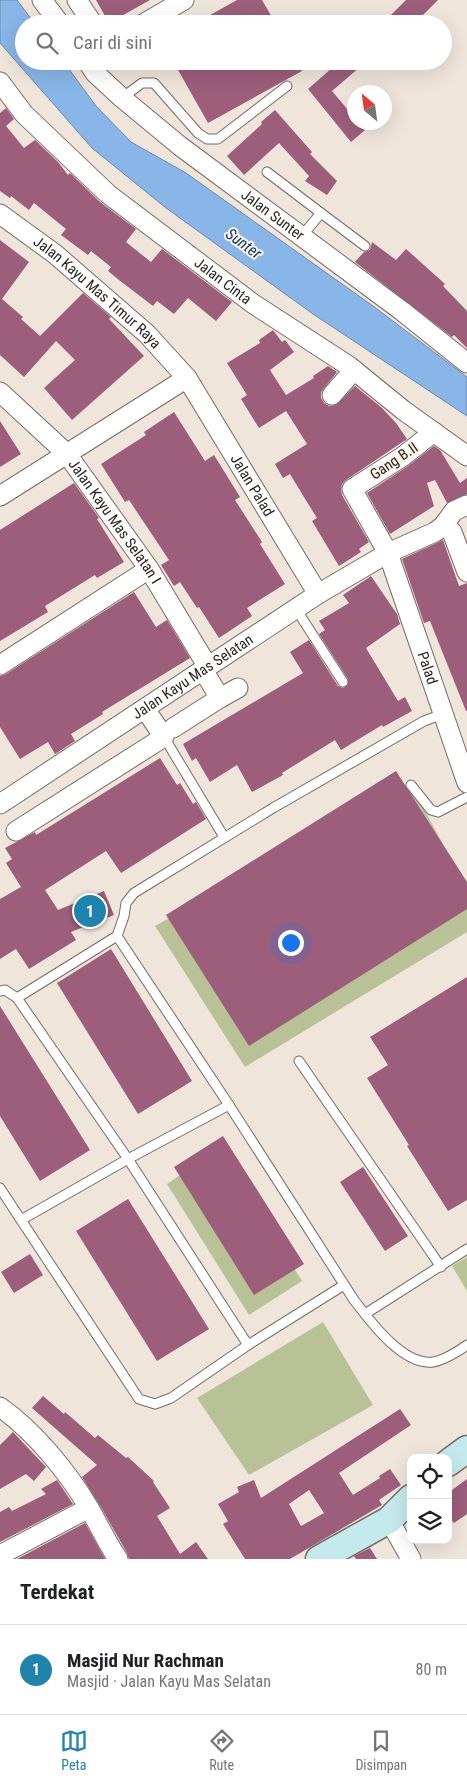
<!DOCTYPE html>
<html lang="id">
<head>
<meta charset="utf-8">
<style>
	:root { --surface:#fff; --page:#f2f2f2; --text:#202124; --muted:#757577; --line:#e0e0e0; --accent:#1e83ad }
	body { margin:0; font-family:"Roboto Condensed",sans-serif; background:var(--page); color:var(--text) }
	.controls { position:absolute; right:15px; bottom:15px; display:grid; overflow:hidden; border-radius:10px; box-shadow:0 5px 20px #0002 }
	.controls button { width:45px; height:45px; display:grid; place-items:center; padding:0; border:0; border-bottom:1px solid var(--line); background:var(--surface); color:var(--text); font:25px sans-serif }
	.compass { position:absolute; left:347px; top:85px; width:45px; height:45px; border-radius:50%; background:var(--surface); box-shadow:0 5px 20px #0002; rotate:331deg }
	.you { position:absolute; left:290px; top:942px; width:18px; height:18px; margin:-12px; border:4px solid #fff; border-radius:50%; background:#1a73e8; box-shadow:0 0 0 8px #1a73e833 }
	.badge { display:grid; place-items:center; width:32px; height:32px; border-radius:50%; background:var(--accent); color:#fff; font-size:16px; font-weight:700 }
	.pin { position:absolute; translate:-50% -50%; border:2px solid #fff; box-shadow:0 1px 5px #0006 }
	.list { margin:0; padding:0; list-style:none }
	h2 { display:flex; justify-content:space-between; align-items:center; height:65px; margin:0; padding:0 20px; font-size:21px }
	h2 small { font-size:16px; font-weight:400; color:var(--muted) }
	.list li { display:grid; grid-template-columns:32px 1fr auto; gap:15px; align-items:center; box-sizing:border-box; height:90px; padding:0 20px; border-top:1px solid var(--line) }
	.list b { display:block; font-size:19px; white-space:nowrap }
	.list p { margin:0; font-size:16px; white-space:nowrap; color:var(--muted) }
	.list em { font-size:16px; font-style:normal; color:var(--muted) }
	.icon { flex:none; width:28px; height:28px; fill:none; stroke:currentColor; stroke-width:2; stroke-linecap:round; stroke-linejoin:round }
	.map { position:relative; flex:none; width:467px; height:1559px; overflow:hidden }
	.search { position:absolute; background:var(--surface); box-shadow:0 5px 20px #0002; left:15px; right:15px; top:15px; height:55px; display:flex; align-items:center; gap:12px; box-sizing:border-box; padding:0 18px; border-radius:28px; color:var(--muted); font-size:19px }
	.sheet { height:155px; background:var(--surface) }
	nav { display:flex; justify-content:space-around; align-items:center; box-sizing:border-box; height:70px; border-top:1px solid var(--line); background:var(--surface); font-size:14px; color:var(--muted) }
	nav a { display:grid; justify-items:center; gap:2px }
	nav .on { color:var(--accent) }
	.map>svg:first-child { display:block }
	.green { fill:#b9c296 }
	.water { fill:#88b6e8; stroke:#6c8aad }
	.building { fill:#9c5e7b; fill-rule:evenodd }
	.lines { fill:none; stroke-linecap:round; stroke-linejoin:round }
	.lane-casing { stroke:#766c64; stroke-width:11 }
	.street-casing { stroke:#766c64; stroke-width:21 }
	.secondary-casing { stroke:#766c64; stroke-width:29 }
	.lane { stroke:#fff; stroke-width:9 }
	.street { stroke:#fff; stroke-width:19 }
	.secondary { stroke:#c5eaed; stroke-width:26 }
	.labels { text-anchor:middle; stroke-width:4; stroke-linejoin:round; paint-order:stroke }
	.street-label { font-size:15px; fill:#292522; stroke:#fdf2e8 }
	.water-label { font-size:16px; font-style:italic; fill:#10406f; stroke:#fdf2e8 }
</style>
</head>
<body>
<div class="map">
<svg width="467" height="1559" viewBox="0 0 467 1559">
	<rect width="100%" height="100%" fill="#f0e5db"/>
	<g class="green">
		<path d="M411,785L467,889V932L245,1067L155,926Z"/>
		<path d="M220,1148L302,1281L249,1315L167,1184Z"/>
		<path d="M467,1257V1291L452,1266Z"/>
		<path d="M323,1322L373,1405L249,1475L197,1398Z"/>
	</g>
	<path class="water" d="M0,0H17L35,24H24V61H63L96,106L131,142L186,173L373,306L467,377V416L313,314L166,208L92,148L0,43Z"/>
	<g class="building">
		<path d="M96,0H150L109,23Z"/>
		<path d="M237,0H262L276,24H194Z"/>
		<path d="M406,0H438L414,24H397L390,16Z"/>
		<path d="M173,61H297L302,71L208,123Z"/>
		<path d="M340,61H367L332,91L354,117V122H359L365,130L351,142L308,89Z"/>
		<path d="M6,108L14,119L6,126L24,148L35,140L58,162L68,175L70,173L100,202L136,229L126,242L151,262L162,249L232,302L216,321L188,298L174,314L157,301L153,306L119,280L108,271L111,267L91,251L88,255L61,235L66,229L34,203L29,210L11,196L10,198L0,191V113Z"/>
		<path d="M275,110L312,152L310,154L337,181L327,195L305,181L309,176L279,143L244,175L227,156L262,124L261,122Z"/>
		<path d="M0,240L29,262L2,299L23,317L21,319L40,336L83,293L111,317L109,319L144,356L72,420L44,388L75,360L56,341L24,377L0,355Z"/>
		<path d="M372,242L396,260L406,249L445,284L443,286L467,311V348L454,335L452,337L355,262L364,252L370,250Z"/>
		<path d="M273,330L282,342L285,340L294,352L270,370L286,395L314,378L313,376L328,366L337,372L321,392V398L324,403L329,406L336,405L355,386L382,408L396,423L407,439L346,480L342,484L341,490L342,495L369,542L359,549L361,552L339,566L312,521L317,518L307,502L290,474L283,478L275,464L307,444L286,411L259,428L241,399L247,395L227,363L260,343L259,340Z"/>
		<path d="M174,412L205,461L214,455L240,497L235,500L262,542L260,544L285,584L247,608L252,616L219,638L199,607L197,608L180,582L174,586L161,565L169,560L129,500L125,502L101,464L146,435L144,432Z"/>
		<path d="M0,421L21,454L0,467Z"/>
		<path d="M434,446L440,450L460,483L467,478V494L447,503L435,480L427,483L434,506L390,534L367,493L408,466Z"/>
		<path d="M74,483L99,518L97,519L124,562L97,578L95,575L45,606L48,612L0,641V530Z"/>
		<path d="M443,540L459,586L467,583V711H466L430,621L424,623L402,559Z"/>
		<path d="M371,576L397,614L400,624L366,648L398,701L405,697L412,711L383,727L382,725L341,750L335,740L282,773L283,775L252,792L237,765L210,782L196,758L192,761L183,744L303,673L290,652L309,640L338,686L343,688L348,685V679L319,634L325,630L319,621L349,603L343,595Z"/>
		<path d="M134,592L156,627L167,620L190,658L102,712L103,714L71,734L75,741L55,754L48,742L20,759L0,727V676L6,674Z"/>
		<path d="M160,758L177,785L180,783L193,804L196,802L206,819L121,873L106,851L45,890L58,910L104,891L114,915L71,932L76,940L29,969L16,949L0,959V899L21,887L6,863L12,859L5,848L35,832L36,835Z"/>
		<path d="M396,771L467,882V909L249,1046L166,915Z"/>
		<path d="M111,949L192,1081L138,1114L57,983Z"/>
		<path d="M467,977V1200L448,1211L407,1146L409,1145L367,1078L388,1065L370,1037Z"/>
		<path d="M0,1006L90,1150L40,1181L0,1116Z"/>
		<path d="M223,1136L304,1264L254,1295L174,1167Z"/>
		<path d="M363,1167L408,1236L385,1251L340,1182Z"/>
		<path d="M128,1199L209,1329L157,1361L76,1231Z"/>
		<path d="M30,1254L43,1275L14,1293L1,1272Z"/>
		<path d="M43,1396L64,1414L65,1412L95,1438L98,1435L126,1458L128,1457L154,1481L153,1482L170,1508L157,1516L180,1554L196,1542L208,1559H129L127,1553L102,1509L82,1477L97,1465L32,1408Z"/>
		<path d="M400,1409L411,1425L339,1473L353,1495L380,1478L379,1476L390,1469L401,1485L379,1500L382,1505L290,1559H245L223,1524L228,1521L218,1504L239,1492L237,1487L254,1480L261,1498ZM309,1490L324,1513L301,1526L289,1504Z"/>
		<path d="M13,1432L46,1467L34,1481L26,1474L0,1489V1445Z"/>
		<path d="M467,1479V1514L454,1523L448,1516V1493Z"/>
		<path d="M57,1480L73,1504L0,1542V1512L9,1507L12,1511L46,1494L41,1489Z"/>
		<path d="M85,1523L105,1559H17Z"/>
		<path d="M370,1548L377,1559H356L354,1556Z"/>
	</g>
	<g class="lines">
		<g class="lane-casing">
			<g id="lane">
				<path d="M122,98L142,83H154L198,133L207,139H218L287,86"/>
				<path d="M267,172L321,213L301,237"/>
				<path d="M321,213L365,246"/>
				<path d="M296,609L343,682"/>
				<path d="M443,714L424,721L273,808L134,893L126,903L124,916L117,936L229,1105L354,1300C370,1321 403,1366 433,1362C442,1361 459,1351 467,1345"/>
				<path d="M164,737L224,837"/>
				<path d="M411,785L431,810L438,812L467,797"/>
				<path d="M0,991L5,990L17,998L128,1159L248,1345L344,1285"/>
				<path d="M17,998L117,936"/>
				<path d="M299,1061L441,1267"/>
				<path d="M0,1188L21,1220L128,1159L229,1105"/>
				<path d="M21,1220L139,1399L155,1404L171,1398L248,1345"/>
				<path d="M365,1314L467,1249"/>
			</g>
		</g>
		<g class="street-casing">
			<g id="street">
				<path d="M42,0L60,24"/>
				<path d="M77,0L93,24"/>
				<path d="M143,24L184,0"/>
				<path id="s1" d="M87,61L95,73L122,98L180,146L402,311L467,363"/>
				<path id="s2" d="M0,82L24,114L108,194L252,303L349,366L403,410L467,456"/>
				<path id="s3" d="M0,214L55,254L147,334L187,378L318,594"/>
				<path id="s4" d="M0,392L67,454L149,569L208,667"/>
				<path d="M332,395L354,370"/>
				<path id="s5" d="M434,432L402,457L352,489L388,553L467,783"/>
				<path d="M0,496L187,378"/>
				<path d="M443,526L454,511L467,505"/>
				<path d="M0,665L149,569"/>
				<path d="M220,698L238,688"/>
				<path d="M173,728L220,698L203,670"/>
				<path id="s6" d="M0,804L318,594L388,553L435,532L443,526L452,532L467,572"/>
				<path d="M16,831L164,737L145,709"/>
				<path d="M0,1407C34,1431 68,1472 89,1508C99,1525 107,1543 118,1559"/>
				<path d="M389,1520L411,1559"/>
				<path d="M0,1555L89,1508"/>
			</g>
		</g>
		<g class="secondary-casing">
			<g id="secondary">
				<path d="M448,1463L467,1449"/>
				<path d="M319,1559L389,1520L411,1498"/>
			</g>
		</g>
		<use href="#lane" class="lane"/>
		<use href="#street" class="street"/>
		<use href="#secondary" class="secondary"/>
	</g>
	<g class="labels">
		<g class="street-label">
			<text dy="5" stroke="none"><textPath href="#s1" startOffset="242">Jalan Sunter</textPath></text>
			<text dy="5" stroke="none"><textPath href="#s2" startOffset="300">Jalan Cinta</textPath></text>
			<text dy="5" stroke="none"><textPath href="#s3" startOffset="125">Jalan Kayu Mas Timur Raya</textPath></text>
			<text transform="translate(394 461) rotate(-34)" y="5">Gang B.II</text>
			<text dy="5" stroke="none"><textPath href="#s3" startOffset="375">Jalan Palad</textPath></text>
			<text dy="5" stroke="none"><textPath href="#s4" startOffset="174">Jalan Kayu Mas Selatan I</textPath></text>
			<text dy="5" stroke="none"><textPath href="#s5" startOffset="295">Palad</textPath></text>
			<text dy="5" stroke="none"><textPath href="#s6" startOffset="231">Jalan Kayu Mas Selatan</textPath></text>
		</g>
		<g class="water-label">
			<text transform="translate(244 243) rotate(36)" y="6">Sunter</text>
		</g>
	</g>
</svg>
<div class="controls">
<button><svg class="icon" aria-label="locate" viewBox="0 0 24 24"><circle cx="12" cy="12" r="6"/><path d="M12 2v4M12 18v4M2 12h4M18 12h4"/></svg></button>
<button><svg class="icon" aria-label="layers" viewBox="0 0 24 24"><path d="M12 4l9 5-9 5-9-5zM3 14l9 5 9-5"/></svg></button>
</div>
<svg class="compass" viewBox="-18 -18 36 36"><path d="M0-13l5 13h-10z" fill="#e53935"/><path d="M0 13l5-13h-10z" fill="#757577"/></svg>
<div class="you"></div>
<div class="pin badge" style="left:90px;top:911px">1</div>
<div class="search"><svg class="icon" aria-label="search" viewBox="0 0 24 24"><circle cx="10" cy="10" r="6"/><path d="M15 15l6 6"/></svg>Cari di sini</div>
</div>
<section class="sheet">
<h2>Terdekat<small></small></h2>
<ul class="list">
<li><span class="badge">1</span><div><b>Masjid Nur Rachman</b><p>Masjid · Jalan Kayu Mas Selatan</p></div><em>80 m</em></li>
</ul>
</section>
<nav>
<a class="on"><svg class="icon" aria-label="map" viewBox="0 0 24 24"><path d="M3 6l6-2 6 2 6-2v14l-6 2-6-2-6 2zM9 4v14M15 6v14"/></svg>Peta</a>
<a><svg class="icon" aria-label="directions" viewBox="0 0 24 24"><path d="M12 3l9 9-9 9-9-9zM9 14v-3h6M13 9l2 2-2 2"/></svg>Rute</a>
<a><svg class="icon" aria-label="saved" viewBox="0 0 24 24"><path d="M7 4h10v16l-5-4-5 4z"/></svg>Disimpan</a>
</nav>
</body>
</html>
